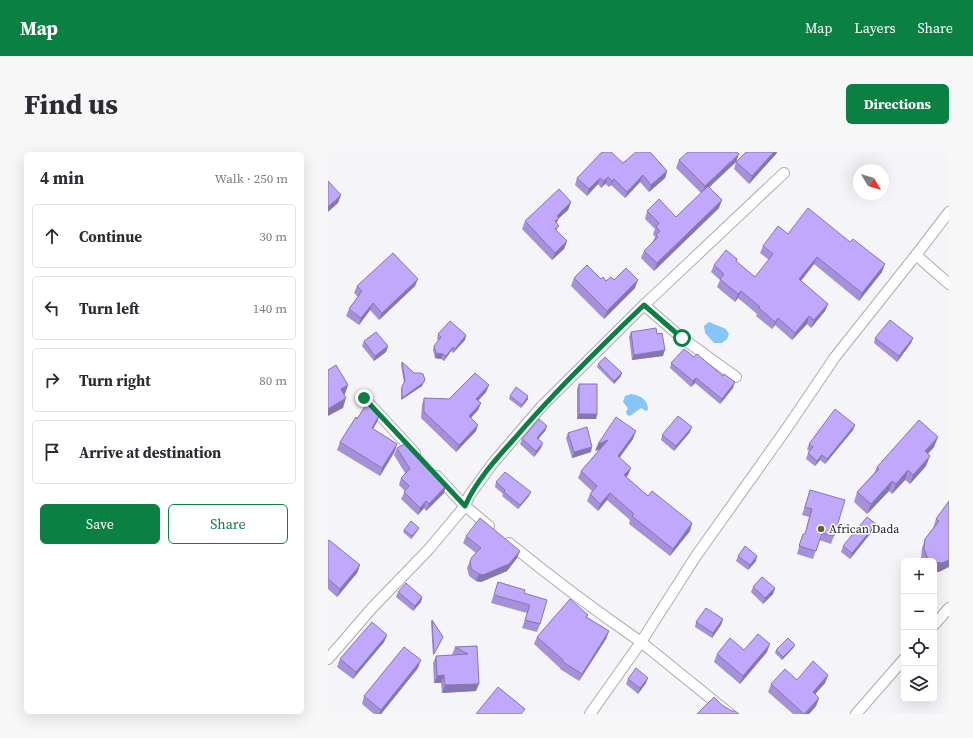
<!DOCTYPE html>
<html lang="en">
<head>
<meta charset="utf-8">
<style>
	:root { --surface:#fff; --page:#f7f7f7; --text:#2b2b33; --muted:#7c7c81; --line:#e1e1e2; --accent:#0b8043 }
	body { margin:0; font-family:"Source Serif 4",serif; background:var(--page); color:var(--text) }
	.controls { position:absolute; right:12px; bottom:12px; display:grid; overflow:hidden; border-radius:6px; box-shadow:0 4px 16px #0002 }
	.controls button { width:36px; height:36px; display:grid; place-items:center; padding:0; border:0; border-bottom:1px solid var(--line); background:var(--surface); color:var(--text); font:20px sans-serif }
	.compass { position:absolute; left:525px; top:12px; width:36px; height:36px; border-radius:50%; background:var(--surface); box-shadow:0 4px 16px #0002; rotate:128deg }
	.stop { position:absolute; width:12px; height:12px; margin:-9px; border:3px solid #0b8043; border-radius:50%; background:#fff }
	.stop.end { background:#0b8043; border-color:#fff; box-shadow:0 1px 4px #0008 }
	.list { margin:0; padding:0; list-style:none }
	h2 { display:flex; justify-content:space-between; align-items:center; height:52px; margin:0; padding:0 16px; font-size:17px }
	h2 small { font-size:13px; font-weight:400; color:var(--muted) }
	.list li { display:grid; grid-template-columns:26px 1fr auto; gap:12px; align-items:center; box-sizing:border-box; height:64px; margin:0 8px 8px; padding:0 8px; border:1px solid var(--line); border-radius:6px }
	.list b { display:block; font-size:15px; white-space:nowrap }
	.list em { font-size:13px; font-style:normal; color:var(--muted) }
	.actions { display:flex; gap:8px; padding:12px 16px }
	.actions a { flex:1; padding:9px 0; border:1px solid var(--accent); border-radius:6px; text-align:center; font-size:14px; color:var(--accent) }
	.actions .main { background:var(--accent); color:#fff }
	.icon { flex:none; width:22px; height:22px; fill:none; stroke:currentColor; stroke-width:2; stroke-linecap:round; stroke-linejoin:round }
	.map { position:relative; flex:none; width:621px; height:562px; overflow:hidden; border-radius:6px }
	header { display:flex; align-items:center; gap:24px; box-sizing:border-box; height:56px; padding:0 20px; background:var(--accent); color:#fff }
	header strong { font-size:19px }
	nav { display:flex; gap:22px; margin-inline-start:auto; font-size:14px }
	.intro { display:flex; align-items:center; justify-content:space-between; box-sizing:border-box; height:96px; padding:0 24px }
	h1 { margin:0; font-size:28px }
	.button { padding:10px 18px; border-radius:6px; background:var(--accent); color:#fff; font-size:14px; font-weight:700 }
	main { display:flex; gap:24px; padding:0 24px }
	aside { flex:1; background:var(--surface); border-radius:6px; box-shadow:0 4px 16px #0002 }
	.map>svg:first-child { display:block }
	.water { fill:#87c5f7 }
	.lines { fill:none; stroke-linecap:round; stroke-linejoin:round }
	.minor-casing { stroke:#acabaf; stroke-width:12 }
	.minor { stroke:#fff; stroke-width:10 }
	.wall { fill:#a590d9 }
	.shaded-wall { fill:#8676b0 }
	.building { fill:#c0a8fc; stroke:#8676b0 }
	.route { stroke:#0b8043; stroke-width:5 }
	.poi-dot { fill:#606230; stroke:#fff; stroke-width:1.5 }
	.labels { text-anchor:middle; stroke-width:3; stroke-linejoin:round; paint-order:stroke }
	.poi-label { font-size:12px; fill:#1a191b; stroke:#fff; text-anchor:start }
</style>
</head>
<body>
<header>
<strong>Map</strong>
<nav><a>Map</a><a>Layers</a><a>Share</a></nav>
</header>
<div class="intro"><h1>Find us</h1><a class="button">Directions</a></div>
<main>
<aside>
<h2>4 min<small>Walk · 250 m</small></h2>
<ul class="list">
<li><svg class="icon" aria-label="ahead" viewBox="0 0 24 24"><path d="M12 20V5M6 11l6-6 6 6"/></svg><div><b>Continue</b></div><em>30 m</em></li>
<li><svg class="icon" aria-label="left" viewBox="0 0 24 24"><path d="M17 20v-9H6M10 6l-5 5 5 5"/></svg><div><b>Turn left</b></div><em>140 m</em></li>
<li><svg class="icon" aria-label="right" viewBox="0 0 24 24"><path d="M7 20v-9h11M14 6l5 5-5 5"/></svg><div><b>Turn right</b></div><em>80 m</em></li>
<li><svg class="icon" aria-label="arrive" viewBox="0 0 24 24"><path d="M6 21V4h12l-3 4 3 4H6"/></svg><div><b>Arrive at destination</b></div></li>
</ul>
<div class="actions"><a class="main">Save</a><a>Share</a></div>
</aside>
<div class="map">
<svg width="621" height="562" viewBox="0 0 621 562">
	<rect width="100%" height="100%" fill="#f5f4f8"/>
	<g class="water">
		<path d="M381,170L398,177L401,182L399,187L394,191H386L377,181L376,174Z"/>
		<path d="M303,242C313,244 320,247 320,258L318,259L313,256L302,264L299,263L298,260L300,256L295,250L297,244Z"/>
	</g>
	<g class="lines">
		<g class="minor-casing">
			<g id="minor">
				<path d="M588,103L621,60"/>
				<path d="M316,153L354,186L408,225"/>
				<path d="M36,246L87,301"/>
				<path d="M109,324L137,354L161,374"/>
				<path d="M181,391C224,426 268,459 313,490L368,404L459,276L507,205L588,103L621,132"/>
				<path d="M606,473L621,456"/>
				<path d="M0,507L44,456L101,397L137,354L141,344L165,311L214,254L316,153L456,21"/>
				<path d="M262,562L313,490L402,562"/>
				<path d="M528,562L576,507"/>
			</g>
		</g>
		<use href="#minor" class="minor"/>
	</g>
	<g class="wall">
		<path d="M307,0H322L339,19L337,26L321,40L312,30L297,46L283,33L281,35L277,32L273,36L270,32L259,44L247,33L249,26L295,11L307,1Z"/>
		<path d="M418,0H449L448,2L421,32L406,17L408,10Z"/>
		<path d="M351,8L408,10L381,35L391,56L326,119L313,106L316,99L325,89L327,85L325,82L327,77L317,67L319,59L348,65L373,41L348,16Z"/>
		<path d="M243,50L240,58L230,67L229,71V79L239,89L236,97L224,108L194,77L197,69Z"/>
		<path d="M460,82L554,120L531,149L486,112L473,129L500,152L497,159L483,176L479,172L464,188L447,173L444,177L428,164L429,162L410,146L407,150L389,135L392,128L383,120L386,113L409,107L408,110L427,125L441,108L432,101L435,94Z"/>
		<path d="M246,126L273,127L278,129L286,128L307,136L276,167L243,134Z"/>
		<path d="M29,134H87L51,168L42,158L31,173L18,164L21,157L30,145L26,141Z"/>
		<path d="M303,180L329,182L335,204L304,208L301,185Z"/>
		<path d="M110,182L138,183L137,188L125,201L123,199L116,209L113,207L107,206L105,198L106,194L111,189L109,187Z"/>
		<path d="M547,186H585L583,191L569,210L546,191Z"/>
		<path d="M36,189L60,194L58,200L46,209L34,194Z"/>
		<path d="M366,205L405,236L392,252L367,231L363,235L342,216L343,211Z"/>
		<path d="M74,210L86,221L97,228L94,234L73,248V237L76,231L73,213Z"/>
		<path d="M270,212L293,224L286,232L269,215Z"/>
		<path d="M251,232L269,262L268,267H249V237Z"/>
		<path d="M161,233L158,240L150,249L153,251L150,258L143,266L148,279L128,300L93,266L94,253L96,246L121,247Z"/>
		<path d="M182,244L200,247L193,256L181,247Z"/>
		<path d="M52,262L49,270L45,277L69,292L67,299L52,324L9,298L12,290L29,267Z"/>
		<path d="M527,273L525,278L497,312L492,308L487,314L478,307L480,301L481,299L479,297L481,292Z"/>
		<path d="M219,274L217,279L210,287L213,296L206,305L192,292L194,287Z"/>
		<path d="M362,280L346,299L333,288L334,283Z"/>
		<path d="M240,281L263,300L244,306L238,286Z"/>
		<path d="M305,287L291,306L303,316L300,323L298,325L320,344L364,371L362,379L342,404L301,372L302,368L279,348L270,359L259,349L262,342L264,339L250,326L253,319L272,297L267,299Z"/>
		<path d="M606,295L600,302L598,314L582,332L577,328L564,342L561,339L539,362L526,350L529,340L546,321L549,315Z"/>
		<path d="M69,296L116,341L98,359L96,356L90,363L73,347L77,339L71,333L73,326L77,321L66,303Z"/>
		<path d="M168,330L201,344L190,357L174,344L175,342L167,335Z"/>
		<path d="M482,338L506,384L503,392L491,388L485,407L469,402L475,382H477L481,365L474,363Z"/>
		<path d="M621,349L611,420L606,419V409H594L593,406L594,396L597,387L605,376L608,367Z"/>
		<path d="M546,377L522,407L513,400L515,394Z"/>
		<path d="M76,378H90L83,387L75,380Z"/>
		<path d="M138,384L192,399L189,406L179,419L153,430L148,429L141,424L139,416L144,405L148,401L135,391Z"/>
		<path d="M0,389L32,413L29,421L9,445L0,437Z"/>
		<path d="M410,404L428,409L420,418L408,409Z"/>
		<path d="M170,430L196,441L212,472L209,480L194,476L199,461L163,451Z"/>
		<path d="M425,435L447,436L445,442L435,452L423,440Z"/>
		<path d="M70,440L94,445L93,450L85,459L68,445Z"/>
		<path d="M260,463L259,465L281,479L278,487L251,529L232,517V516L206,492L209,485Z"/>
		<path d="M395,467L393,473L384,486L367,475L368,470Z"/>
		<path d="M104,468L115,485L105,504L103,471Z"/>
		<path d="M59,483L56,490L25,527L9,515L12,507Z"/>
		<path d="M149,494L148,539L114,541L113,531H106L105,511L108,504L125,503H124L127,495Z"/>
		<path d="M466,495L454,508L447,501L448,498Z"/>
		<path d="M416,498L439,500L412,532L386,510L389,502Z"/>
		<path d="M90,516L53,562H46L34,552L36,544Z"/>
		<path d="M500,523L497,531L487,542L491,546L488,554L481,562H465L440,540L443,532Z"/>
		<path d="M300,527L318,531L310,542L298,532Z"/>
	</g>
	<g class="shaded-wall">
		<path d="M446,0H449L448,2L421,32L424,24Z"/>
		<path d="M411,2L408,10L374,42L377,34Z"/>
		<path d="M339,19L337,26L321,40L323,33Z"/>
		<path d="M315,23L312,30L297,46L299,40Z"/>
		<path d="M280,25L277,32L273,36L276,29Z"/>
		<path d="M272,26L270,32L259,44L261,37Z"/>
		<path d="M286,27L283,33L281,35L284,29Z"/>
		<path d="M13,43L10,51L0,60V55Z"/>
		<path d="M394,48L391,56L326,119L329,111Z"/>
		<path d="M243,50L240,58L230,67L228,73L224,77L229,64Z"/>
		<path d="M239,89L236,97L224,108L227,101Z"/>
		<path d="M489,105L486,112L468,135L471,127Z"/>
		<path d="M557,112L554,120L531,149L534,141Z"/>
		<path d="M90,127L87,134L51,168L54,161Z"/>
		<path d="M310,128L307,136L276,167L279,159Z"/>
		<path d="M413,139L410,146L407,150L410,142Z"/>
		<path d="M45,151L42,158L31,173L33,166Z"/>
		<path d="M500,152L497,159L483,176L486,168Z"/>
		<path d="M481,164L479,172L464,188L467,181Z"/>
		<path d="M450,166L447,173L444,177L447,170Z"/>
		<path d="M138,183L137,188L125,201L127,197Z"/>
		<path d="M585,186L583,191L569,210L571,204Z"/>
		<path d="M60,194L58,200L46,209L47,204Z"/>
		<path d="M125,195L123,199L116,209L118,204Z"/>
		<path d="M337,198L335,204L304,208L306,203Z"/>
		<path d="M108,201L115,202L113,207L107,206Z"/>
		<path d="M294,221L293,224L286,232V229Z"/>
		<path d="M368,226L367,231L363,235L365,229Z"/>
		<path d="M407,230L405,236L392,252L394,247Z"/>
		<path d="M95,231L94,234L73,248L74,246Z"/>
		<path d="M20,233L17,242L9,246L13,237Z"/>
		<path d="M161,233L158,240L146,253L148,247Z"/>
		<path d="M200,244V247L193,256L194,253Z"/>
		<path d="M18,246L15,256L0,264V257Z"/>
		<path d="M153,251L150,258L138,271L141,264Z"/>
		<path d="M52,262L49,270L41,283L44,276Z"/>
		<path d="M251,262H269L268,267H249Z"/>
		<path d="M150,273L148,279L128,300L131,293Z"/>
		<path d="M527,273L525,278L497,312L499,307Z"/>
		<path d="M219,274L217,279L207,291L209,286Z"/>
		<path d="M364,275L362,280L346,299L348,294Z"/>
		<path d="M308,279L305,287L287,312L290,304Z"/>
		<path d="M610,285L606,295L593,309L597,299Z"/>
		<path d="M280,288L277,296L267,299L270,292Z"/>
		<path d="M215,291L213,296L206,305L208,299Z"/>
		<path d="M69,292L67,299L52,324L54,316Z"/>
		<path d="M264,295L263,300L244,306L246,300Z"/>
		<path d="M494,303L492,308L487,314L489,309Z"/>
		<path d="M602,304L598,314L582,332L585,323Z"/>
		<path d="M303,316L300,323L294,331L296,323Z"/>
		<path d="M580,318L577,328L564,342L568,332Z"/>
		<path d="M564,329L561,339L539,362L543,352Z"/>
		<path d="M118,334L116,341L98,359L101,352Z"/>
		<path d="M203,340L201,344L190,357L192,353Z"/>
		<path d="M282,341L279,348L270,359L272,352Z"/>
		<path d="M98,349L96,356L90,363L92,356Z"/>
		<path d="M364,371L362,379L342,404L345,397Z"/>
		<path d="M548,372L546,377L522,407L524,401Z"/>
		<path d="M91,376L90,378L83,387L84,384Z"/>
		<path d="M192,399L189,406L179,419L153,430L148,429L151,422Z"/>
		<path d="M429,404L428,409L420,418L422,413Z"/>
		<path d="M621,408V415L611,420L606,419V410Z"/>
		<path d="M32,413L29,421L9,445L12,437Z"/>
		<path d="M447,436L445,442L435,452L437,446Z"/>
		<path d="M94,445L93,450L85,459L87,454Z"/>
		<path d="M395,467L393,473L384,486L385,481Z"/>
		<path d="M281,479L278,487L251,529L254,522Z"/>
		<path d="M59,483L56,490L25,527L28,520Z"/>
		<path d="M442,492L439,500L412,532L415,524Z"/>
		<path d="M467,493L466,495L454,508L455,505Z"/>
		<path d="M93,508L90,516L53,562H51L53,558Z"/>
		<path d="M116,523L113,531H106L109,524Z"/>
		<path d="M500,523L497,531L482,548L485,540Z"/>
		<path d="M320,526L318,531L310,542L312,536Z"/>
		<path d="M151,532L148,539L114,541L117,533Z"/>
		<path d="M491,546L488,554L481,562H477Z"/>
	</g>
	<g class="building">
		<path d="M274,0H283L295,11L308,0H322L339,19L323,33L315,23L299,40L286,27L284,29L280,25L276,29L272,26L261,37L249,26Z"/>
		<path d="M360,0H409L411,2L377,34L351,8Z"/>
		<path d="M418,0H446L424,24L408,10Z"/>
		<path d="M0,29L13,43L0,55Z"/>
		<path d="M380,34L394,48L329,111L316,99L330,85L328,83L332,79L328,75L331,71L319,59L331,47L348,65Z"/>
		<path d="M231,37L243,50L229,64L231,66L227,69L231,74L227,77L239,89L227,101L197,69Z"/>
		<path d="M480,56L522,90L525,87L557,112L534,141L489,105L471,127L500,152L486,168L481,164L467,181L450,166L447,170L431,156L432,155L413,139L410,142L392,127L396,122L386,113L398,98L409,107L408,109L427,125L445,102L435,94L450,74L460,82Z"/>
		<path d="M65,101L90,127L54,161L45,151L33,166L21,157L34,139L29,134Z"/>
		<path d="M259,113L273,127L275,125L278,129L283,125L286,128L298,116L310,128L279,159L246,126Z"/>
		<path d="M562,168L585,186L571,204L547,186Z"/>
		<path d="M122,169L138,183L127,197L125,195L118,204L115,202L108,201L106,194L113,185L110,182Z"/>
		<path d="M328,176L329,182L334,181L337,198L306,203L303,180Z"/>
		<path d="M48,180L60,194L47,204L36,189Z"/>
		<path d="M356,197L366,205L369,202L395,224L396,222L407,230L394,247L368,226L365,229L343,211Z"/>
		<path d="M277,205L294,221L286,229L270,212Z"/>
		<path d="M74,210L86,221H92L95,222L97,228L95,231L74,246V234L77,229Z"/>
		<path d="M8,213L20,233L13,237L18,246L0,257V218Z"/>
		<path d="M147,221L161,233L148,247L153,251L141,264L150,273L131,293L96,260V246L121,247Z"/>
		<rect x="251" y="232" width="18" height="30"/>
		<path d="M188,235L200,244L194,253L182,244Z"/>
		<path d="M40,250L52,262L44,276L69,292L54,316L12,290L28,265L29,267Z"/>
		<path d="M507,257L527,273L499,307L494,303L489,309L480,301L485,295L481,292Z"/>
		<path d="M350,264L364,275L348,294L334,283Z"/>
		<path d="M288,265L308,279L290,304L303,316L296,323L320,344L324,339L364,371L345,397L304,364L306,362L282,341L272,352L262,342L269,334L253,319L280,288L270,292Z"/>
		<path d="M211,267L219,274L209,286L215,291L208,299L194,287Z"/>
		<path d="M591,268L610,285L597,299L602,304L585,323L580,318L568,332L564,329L543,352L529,340L551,317L549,315Z"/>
		<path d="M259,275L264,295L246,300L240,281Z"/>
		<path d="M78,291L118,334L101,352L98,349L92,356L76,340L81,334L73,326L82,317L69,296Z"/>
		<path d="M177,320L203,340L192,353L176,340L177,338L168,330Z"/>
		<path d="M482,338L517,348L506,384L494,381L488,399L471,394L475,382H477L484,357L477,355Z"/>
		<path d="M621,349V408L614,411L606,410V409H603L600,407L596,397L597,387L611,369L608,367Z"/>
		<path d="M539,365L548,372L524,401L515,394Z"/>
		<path d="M152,366L192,399L181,412L155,423L151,422L143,417L142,409L144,405L153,396L138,384Z"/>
		<path d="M83,369L91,376L84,384L76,378Z"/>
		<path d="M1,388L32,413L12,437L0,427V389Z"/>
		<path d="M417,394L429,404L422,413L410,404Z"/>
		<path d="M434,425L447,436L437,446L425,435Z"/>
		<path d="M170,430L197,438L196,441L219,448L212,472L197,468L202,453L166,443Z"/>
		<path d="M78,431L94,445L87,454L70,440Z"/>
		<path d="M242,447L260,463L258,465L281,479L254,522L235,510V508L209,485Z"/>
		<path d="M378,456L395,467L385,481L368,470Z"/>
		<path d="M104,468L115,485L106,502Z"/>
		<path d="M44,470L59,483L28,520L12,507Z"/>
		<path d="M430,482L442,492L415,524L389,502L402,486L416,498Z"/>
		<path d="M460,486L467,493L455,505L448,498Z"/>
		<path d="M149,494L151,532L117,533L116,523L109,524L108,504L140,502L127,495Z"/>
		<path d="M76,495L93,508L53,558L36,544Z"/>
		<path d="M485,509L500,523L485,540L491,546L476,562L443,532L457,517L469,528Z"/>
		<path d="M308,516L320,526L312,536L300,527Z"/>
		<path d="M170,535L197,557L193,562H148Z"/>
		<path d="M386,545L394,553L404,559H407L411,562H369Z"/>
	</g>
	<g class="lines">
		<path class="route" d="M36,246L137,354C148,329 168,307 187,286C227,239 271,196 316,153L354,186"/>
	</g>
	<circle class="poi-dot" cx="493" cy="377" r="4"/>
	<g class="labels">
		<g class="poi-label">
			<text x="501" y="381">African Dada</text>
		</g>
	</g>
</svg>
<div class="controls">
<button>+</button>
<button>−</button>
<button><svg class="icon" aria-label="locate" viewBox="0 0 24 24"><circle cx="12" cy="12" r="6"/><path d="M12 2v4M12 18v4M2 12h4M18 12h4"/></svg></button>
<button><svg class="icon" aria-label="layers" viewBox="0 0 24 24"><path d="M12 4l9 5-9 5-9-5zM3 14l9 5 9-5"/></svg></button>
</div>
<svg class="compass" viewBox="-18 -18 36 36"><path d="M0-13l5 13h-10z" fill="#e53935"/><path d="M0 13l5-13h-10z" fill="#7c7c81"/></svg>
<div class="stop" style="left:354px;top:186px"></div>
<div class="stop end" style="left:36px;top:246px"></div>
</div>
</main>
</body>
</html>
